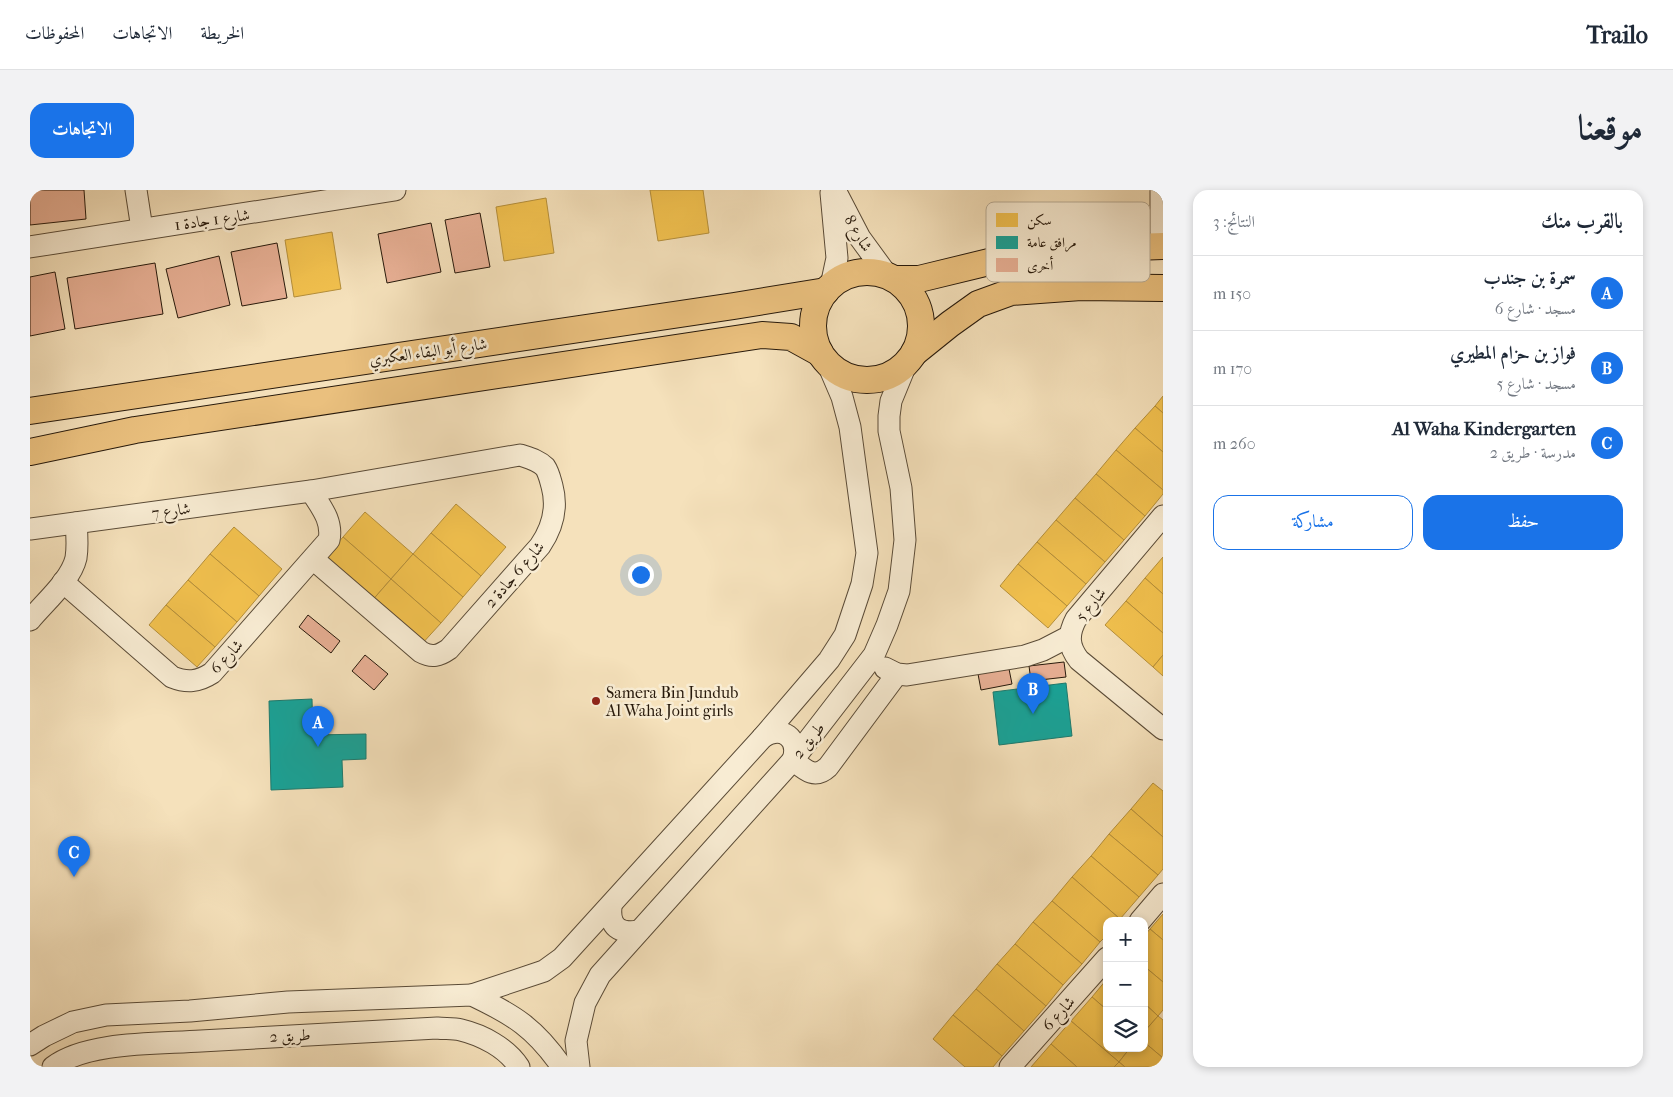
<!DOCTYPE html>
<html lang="ar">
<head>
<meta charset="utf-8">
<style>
	:root { --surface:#fff; --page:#f2f2f3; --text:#1f2937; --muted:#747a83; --line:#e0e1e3; --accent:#1a73e8 }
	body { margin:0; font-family:"IM FELL French Canon",Amiri,serif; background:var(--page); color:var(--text); direction:rtl }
	.controls { position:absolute; right:15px; bottom:15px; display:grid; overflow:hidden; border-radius:10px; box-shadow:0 2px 8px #0003 }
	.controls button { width:45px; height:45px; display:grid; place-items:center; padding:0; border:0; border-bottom:1px solid var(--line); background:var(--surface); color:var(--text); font:25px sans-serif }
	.you { position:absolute; left:610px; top:384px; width:18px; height:18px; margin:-12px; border:4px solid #fff; border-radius:50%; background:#1a73e8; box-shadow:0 0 0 8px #1a73e833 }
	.badge { display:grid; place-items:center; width:32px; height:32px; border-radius:50%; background:var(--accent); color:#fff; font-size:16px; font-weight:700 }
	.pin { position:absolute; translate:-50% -41px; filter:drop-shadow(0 1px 2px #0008) }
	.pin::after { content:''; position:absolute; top:26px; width:18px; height:15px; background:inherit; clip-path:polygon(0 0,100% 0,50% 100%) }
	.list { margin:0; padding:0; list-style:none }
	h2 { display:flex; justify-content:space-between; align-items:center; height:65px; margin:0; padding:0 20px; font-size:21px }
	h2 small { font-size:16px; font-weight:400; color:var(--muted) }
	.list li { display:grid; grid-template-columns:32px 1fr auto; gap:15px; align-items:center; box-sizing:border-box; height:75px; padding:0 20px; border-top:1px solid var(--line) }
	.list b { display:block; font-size:19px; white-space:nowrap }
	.list p { margin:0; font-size:16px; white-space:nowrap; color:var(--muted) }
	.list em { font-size:16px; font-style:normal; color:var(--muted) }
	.actions { display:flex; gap:10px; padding:15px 20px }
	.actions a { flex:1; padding:11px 0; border:1px solid var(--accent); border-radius:15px; text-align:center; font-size:18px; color:var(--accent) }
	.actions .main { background:var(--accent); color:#fff }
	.icon { flex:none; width:28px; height:28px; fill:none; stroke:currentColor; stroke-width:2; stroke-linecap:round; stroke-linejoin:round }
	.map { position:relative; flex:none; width:1133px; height:877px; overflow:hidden; direction:ltr; border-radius:15px }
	header { display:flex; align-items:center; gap:30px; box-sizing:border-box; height:70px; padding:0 25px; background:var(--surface); border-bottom:1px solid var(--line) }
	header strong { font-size:24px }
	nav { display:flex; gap:28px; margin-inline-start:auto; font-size:18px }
	.intro { display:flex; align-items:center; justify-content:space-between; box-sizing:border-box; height:120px; padding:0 30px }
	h1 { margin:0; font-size:35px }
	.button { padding:12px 22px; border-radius:15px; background:var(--accent); color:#fff; font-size:18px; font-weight:700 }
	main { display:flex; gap:30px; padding:0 30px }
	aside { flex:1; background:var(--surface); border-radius:15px; box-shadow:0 2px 8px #0003 }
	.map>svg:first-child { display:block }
	.homes { fill:#f2c14e; stroke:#b58f3a }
	.public { fill:#17a398; stroke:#1c7a6e }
	.building { fill:#e7af94; stroke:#27190b }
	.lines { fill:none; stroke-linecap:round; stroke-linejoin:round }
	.minor-casing { stroke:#5a4b37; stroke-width:23 }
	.major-casing { stroke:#27190b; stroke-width:28 }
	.minor { stroke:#f8ecd3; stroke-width:21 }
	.major { stroke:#eac07e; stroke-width:26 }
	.poi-dot { fill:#8f2418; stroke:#f8ecd3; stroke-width:2 }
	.labels { text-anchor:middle; stroke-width:5; stroke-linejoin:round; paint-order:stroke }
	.street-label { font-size:16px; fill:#27190b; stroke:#f8ecd3 }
	.poi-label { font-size:16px; fill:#27190b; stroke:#f8ecd3; text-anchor:start }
	.key { fill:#f8ecd3; stroke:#b9ad97; stroke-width:1 }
	.key-label { font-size:14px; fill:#27190b }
</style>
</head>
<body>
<header>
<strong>Trailo</strong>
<nav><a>الخريطة</a><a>الاتجاهات</a><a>المحفوظات</a></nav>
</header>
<div class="intro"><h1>موقعنا</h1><a class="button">الاتجاهات</a></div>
<main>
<aside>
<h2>بالقرب منك<small>النتائج: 3</small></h2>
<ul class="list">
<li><span class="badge">A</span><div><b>سمرة بن جندب</b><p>مسجد · شارع 6</p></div><em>150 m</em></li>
<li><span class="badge">B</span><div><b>فواز بن حزام المطيري</b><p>مسجد · شارع 5</p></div><em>170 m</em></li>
<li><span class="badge">C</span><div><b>Al Waha Kindergarten</b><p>مدرسة · طريق 2</p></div><em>260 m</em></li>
</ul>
<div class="actions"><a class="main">حفظ</a><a>مشاركة</a></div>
</aside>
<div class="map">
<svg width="1133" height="877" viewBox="0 0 1133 877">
	<rect width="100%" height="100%" fill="#f5e1bb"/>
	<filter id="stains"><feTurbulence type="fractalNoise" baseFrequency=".004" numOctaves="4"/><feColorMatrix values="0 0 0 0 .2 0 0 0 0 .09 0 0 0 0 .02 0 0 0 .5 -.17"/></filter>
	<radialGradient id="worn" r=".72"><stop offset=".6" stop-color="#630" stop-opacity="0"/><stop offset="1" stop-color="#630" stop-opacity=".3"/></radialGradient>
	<g class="homes">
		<path d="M620,0H673L679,43L628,51Z"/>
		<path d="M516,8L524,63L474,71L466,17Z"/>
		<path d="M302,42L311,99L264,107L255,50Z"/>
		<path d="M1133,206V223L1125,216Z"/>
		<path d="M1125,216L1133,223V262L1105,238Z"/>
		<path d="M1105,238L1133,262V300L1086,260Z"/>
		<path d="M1086,260L1133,300V304L1115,326L1066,284Z"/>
		<path d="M1066,284L1115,326L1094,350L1045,308Z"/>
		<path d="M1045,308L1094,350L1075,372L1026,330Z"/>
		<path d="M426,314L476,357L451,386L401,343Z"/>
		<path d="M335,322L383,364L361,389L313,347Z"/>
		<path d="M1026,330L1075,372L1056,394L1007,352Z"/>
		<path d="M204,337L252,379L229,406L180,364Z"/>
		<path d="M401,343L451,386L433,407L383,364Z"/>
		<path d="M313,347L361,389L340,413L292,371Z"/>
		<path d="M1007,352L1056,394L1037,416L988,374Z"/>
		<path d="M180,364L229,406L207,432L158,390Z"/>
		<path d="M383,364L433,407L411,433L361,389Z"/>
		<path d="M1133,367V404L1115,388Z"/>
		<path d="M988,374L1037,416L1018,438L970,396Z"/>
		<path d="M1115,388L1133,404V443L1096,411Z"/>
		<path d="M361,389L411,433L390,456L340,413Z"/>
		<path d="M158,390L207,432L185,457L136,415Z"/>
		<path d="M1096,411L1133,443V465L1123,477L1075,435Z"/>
		<path d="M136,415L185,457L167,477L119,435Z"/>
		<path d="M1133,465V486L1123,477Z"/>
		<path d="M1123,593L1133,601V647L1101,619Z"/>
		<path d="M1101,619L1133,647V679L1128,685L1079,644Z"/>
		<path d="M1079,644L1128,685L1109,707L1061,666Z"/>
		<path d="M1061,666L1109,707L1090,729L1042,687Z"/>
		<path d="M1042,687L1090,729L1089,731H1077V745L1070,752L1022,711Z"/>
		<path d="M1022,711L1070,752L1052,774L1003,732Z"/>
		<path d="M1133,724V750L1120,739Z"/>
		<path d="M1003,732L1052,774L1033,795L985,754Z"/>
		<path d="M1120,739L1133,750V792L1114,776V746Z"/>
		<path d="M985,754L1033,795L1016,816L967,774Z"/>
		<path d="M967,774L1016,816L994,841L946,799Z"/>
		<path d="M1114,776L1133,792V820L1128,826L1114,813Z"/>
		<path d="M1077,789V820L1062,807Z"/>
		<path d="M946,799L994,841L972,866L923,825Z"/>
		<path d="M1062,807L1077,820V858H1100L1089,872L1041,831Z"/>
		<path d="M1114,813L1128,826L1114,842Z"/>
		<path d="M923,825L972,866L963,877H935L903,849Z"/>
		<path d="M1128,826L1133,830V868L1114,852V842Z"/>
		<path d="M1041,831L1089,872L1084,877H1047L1021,854Z"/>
		<path d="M1114,852L1133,868V877H1095L1089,872L1100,858H1114Z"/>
		<path d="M1021,854L1047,877H1001Z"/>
		<path d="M1089,872L1095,877H1084Z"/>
	</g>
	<g class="public">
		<path d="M1036,493L1042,546L969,555L963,502Z"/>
		<path d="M282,509L283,545L336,544V569L312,570L313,597L241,600L239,511Z"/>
	</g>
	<g class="building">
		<path d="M0,0H54L56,29L0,35Z"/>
		<path d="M450,23L460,77L425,83L415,30Z"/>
		<path d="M401,33L411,82L357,93L348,44Z"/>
		<path d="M247,53L257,108L212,116L201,62Z"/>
		<path d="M189,66L200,115L148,128L136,79Z"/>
		<path d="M125,73L133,124L45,139L37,88Z"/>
		<path d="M25,82L35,139L0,146V87Z"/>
		<path d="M278,425L310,451L301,463L269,437Z"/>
		<path d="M335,465L358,484L344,500L322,481Z"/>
		<path d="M1034,472L1036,487L1001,491L999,476Z"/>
		<path d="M979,479L982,494L951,500L948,484Z"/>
	</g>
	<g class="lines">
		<g class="minor-casing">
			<g id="minor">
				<path d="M106,0L112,39"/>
				<path d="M805,0L830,48L857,85"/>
				<path d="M1131,55V0"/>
				<path d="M0,57L365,0"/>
				<path d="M801,96L807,68L801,3"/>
				<path d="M1133,326L1046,429C1038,444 1038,456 1049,470L1133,539"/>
				<path d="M0,339L281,301L490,265C499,268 508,270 515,277C519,283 520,289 522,296C528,318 523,337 510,356L419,459C409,466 402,468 391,462L283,369"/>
				<path d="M33,392L142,487C157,493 168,492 182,483L299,350C303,331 291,317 281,301"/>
				<path d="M0,430C14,413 41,390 46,368C48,356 47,345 46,333"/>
				<path d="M855,478L867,484L877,485L995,466L1013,460L1040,446"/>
				<path d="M733,547C752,535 770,548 763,570C774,579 784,590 798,577L867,484"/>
				<path d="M581,716C579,737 589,744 609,741"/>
				<path d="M1110,731L1133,704"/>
				<path d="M442,805L514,781L532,768L733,547L799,470L815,445L832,394L837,363L820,237L812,207L797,172"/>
				<path d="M0,855L14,846L43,832L76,825L160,821L258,812L442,805C484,825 505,838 532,877"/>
				<path d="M23,877C57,851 129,854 171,851C250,846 329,843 407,838C415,839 423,838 431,840C452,845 477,858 489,877"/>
				<path d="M549,877L546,851L555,813L570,785L763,570L844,465L857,435L869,401L875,350L871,298L859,241V226L861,211L877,172"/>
				<path d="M980,877L1077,768"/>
			</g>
		</g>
		<g class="major-casing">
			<g id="major">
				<circle cx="837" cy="136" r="54"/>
				<path d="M866,89H889L992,64L1021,60L1133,56"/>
				<path d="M884,163L920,134L948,114L981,102L1051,97L1133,98"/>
				<path d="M0,221L704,116L796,101"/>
				<path d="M0,262L105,240L732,145L761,147L790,163"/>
			</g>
		</g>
		<use href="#minor" class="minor"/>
		<use href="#major" class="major"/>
	</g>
	<circle class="poi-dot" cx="566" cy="511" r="5"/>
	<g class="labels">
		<g class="street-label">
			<text transform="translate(182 29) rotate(-8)" y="6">شارع 1 جادة 1</text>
			<text transform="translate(829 43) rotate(59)" y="6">شارع 8</text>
			<text transform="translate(398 161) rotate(-8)" y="6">شارع أبو البقاء العكبري</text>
			<text transform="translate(141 320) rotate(-8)" y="6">شارع 7</text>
			<text transform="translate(484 384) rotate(-49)" y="6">شارع 6 جادة 2</text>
			<text transform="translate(1060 414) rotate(-51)" y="6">شارع 5</text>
			<text transform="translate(196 466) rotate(-47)" y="6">شارع 6</text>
			<text transform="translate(778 550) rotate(-51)" y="6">طريق 2</text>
			<text transform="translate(1028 823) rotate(-48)" y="6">شارع 6</text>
			<text transform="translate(260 845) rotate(-3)" y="6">طريق 2</text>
		</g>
		<g class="poi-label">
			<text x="576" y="508">Samera Bin Jundub<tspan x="576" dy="18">Al Waha Joint girls</tspan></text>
		</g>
	</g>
	<rect x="956" y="12" width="164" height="80" rx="8" class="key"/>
	<rect x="966" y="23" width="22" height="14" fill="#f2c14e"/>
	<rect x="966" y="46" width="22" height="13" fill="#17a398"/>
	<rect x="966" y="68" width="22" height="14" fill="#e7af94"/>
	<g class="key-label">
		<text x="997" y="35">سكن</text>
		<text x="997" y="57">مرافق عامة</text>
		<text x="997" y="80">أخرى</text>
	</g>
	<rect width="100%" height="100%" filter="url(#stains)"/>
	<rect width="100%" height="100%" fill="url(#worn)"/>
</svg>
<div class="controls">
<button>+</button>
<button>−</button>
<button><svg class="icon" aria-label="layers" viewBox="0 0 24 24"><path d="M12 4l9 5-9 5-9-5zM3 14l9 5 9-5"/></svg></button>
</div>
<div class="you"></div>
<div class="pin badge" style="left:288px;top:557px">A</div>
<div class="pin badge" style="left:1003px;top:524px">B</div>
<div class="pin badge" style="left:44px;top:687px">C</div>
</div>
</main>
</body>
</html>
